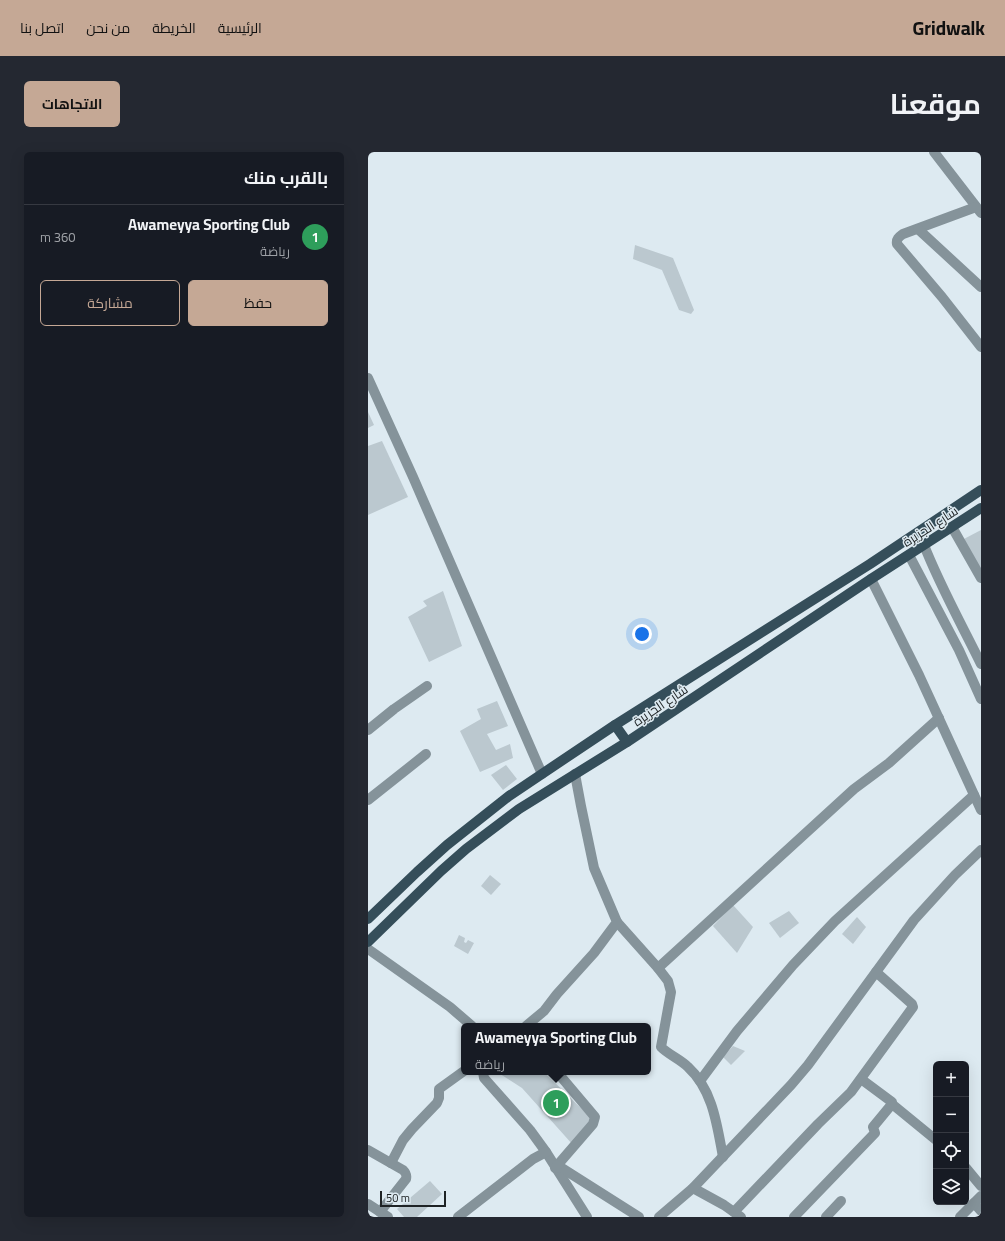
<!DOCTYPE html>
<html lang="ar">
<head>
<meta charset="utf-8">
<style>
	:root { --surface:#171b24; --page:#242831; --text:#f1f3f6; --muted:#9ea1a6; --line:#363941; --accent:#c5a895 }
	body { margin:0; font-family:Georgia,Cairo,serif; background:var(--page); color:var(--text); direction:rtl }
	.controls { position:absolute; right:12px; bottom:12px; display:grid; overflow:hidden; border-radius:6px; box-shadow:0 4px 16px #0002 }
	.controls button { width:36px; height:36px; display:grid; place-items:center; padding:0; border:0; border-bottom:1px solid var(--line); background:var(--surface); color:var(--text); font:20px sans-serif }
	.scale { position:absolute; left:12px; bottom:10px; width:66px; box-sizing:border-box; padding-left:4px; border:2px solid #1e2325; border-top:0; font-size:11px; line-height:14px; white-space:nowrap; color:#1e2325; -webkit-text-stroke:3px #ddeaf1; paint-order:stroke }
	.you { position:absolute; left:274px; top:482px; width:14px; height:14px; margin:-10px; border:3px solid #fff; border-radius:50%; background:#1a73e8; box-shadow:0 0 0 6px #1a73e833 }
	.badge { display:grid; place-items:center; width:26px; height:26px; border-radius:50%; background:var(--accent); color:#fff; font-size:13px; font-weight:700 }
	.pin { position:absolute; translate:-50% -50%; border:2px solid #fff; box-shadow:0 1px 4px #0006 }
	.popup { position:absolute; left:93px; top:871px; width:190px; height:52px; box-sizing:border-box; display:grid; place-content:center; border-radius:6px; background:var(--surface); filter:drop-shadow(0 1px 3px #0005); font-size:13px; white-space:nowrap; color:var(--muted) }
	.popup b { font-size:15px; color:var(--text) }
	.popup::after { content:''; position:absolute; left:50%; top:100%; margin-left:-8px; border:8px solid transparent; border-top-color:var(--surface) }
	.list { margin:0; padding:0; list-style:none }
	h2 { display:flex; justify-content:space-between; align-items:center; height:52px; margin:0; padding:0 16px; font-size:17px }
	h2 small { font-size:13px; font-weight:400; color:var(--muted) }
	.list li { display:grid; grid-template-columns:26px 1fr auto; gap:12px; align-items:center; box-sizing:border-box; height:64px; padding:0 16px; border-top:1px solid var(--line) }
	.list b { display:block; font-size:15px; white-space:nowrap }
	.list p { margin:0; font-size:13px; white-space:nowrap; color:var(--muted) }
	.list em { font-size:13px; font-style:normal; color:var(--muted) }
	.actions { display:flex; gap:8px; padding:12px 16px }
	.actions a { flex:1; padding:9px 0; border:1px solid var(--accent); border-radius:6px; text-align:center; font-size:14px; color:var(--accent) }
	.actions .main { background:var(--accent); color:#111 }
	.icon { flex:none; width:22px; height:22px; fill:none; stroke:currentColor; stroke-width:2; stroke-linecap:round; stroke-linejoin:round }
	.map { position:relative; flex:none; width:613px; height:1065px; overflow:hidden; direction:ltr; border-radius:6px }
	header { display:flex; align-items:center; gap:24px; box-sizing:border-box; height:56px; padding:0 20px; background:var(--accent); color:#111 }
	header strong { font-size:19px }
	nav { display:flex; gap:22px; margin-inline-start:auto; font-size:14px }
	.intro { display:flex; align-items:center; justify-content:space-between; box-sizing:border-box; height:96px; padding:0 24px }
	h1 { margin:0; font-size:28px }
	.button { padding:10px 18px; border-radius:6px; background:var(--accent); color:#111; font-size:14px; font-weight:700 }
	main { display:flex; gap:24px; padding:0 24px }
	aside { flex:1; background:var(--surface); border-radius:6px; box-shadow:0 4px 16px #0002 }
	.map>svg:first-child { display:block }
	.building { fill:#bbc8cf }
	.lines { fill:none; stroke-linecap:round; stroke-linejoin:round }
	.minor { stroke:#85939a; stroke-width:10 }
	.major { stroke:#354e5a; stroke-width:10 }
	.labels { text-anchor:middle; stroke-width:3; stroke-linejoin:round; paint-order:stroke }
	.street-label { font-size:13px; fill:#1e2325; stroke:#ddeaf1 }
</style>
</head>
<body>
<header>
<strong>Gridwalk</strong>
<nav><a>الرئيسية</a><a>الخريطة</a><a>من نحن</a><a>اتصل بنا</a></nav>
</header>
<div class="intro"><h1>موقعنا</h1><a class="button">الاتجاهات</a></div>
<main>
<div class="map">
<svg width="613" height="1065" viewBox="0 0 613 1065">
	<rect width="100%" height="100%" fill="#ddeaf1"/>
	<g class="building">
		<path d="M267,93L305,106L326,158L323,162L311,158L294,118L265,107Z"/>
		<path d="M0,260L6,273L0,276Z"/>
		<path d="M14,289L40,345L0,363V294Z"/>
		<path d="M613,378V417L594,388Z"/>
		<path d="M75,439L94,494L61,510L40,465L59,454L55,449Z"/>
		<path d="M129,549L140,574L119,582L128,598L142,592L145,606L112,620L92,579L113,567L109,557Z"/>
		<path d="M138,613L149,627L135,638L123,623Z"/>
		<path d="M122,723L133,732L123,743L113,734Z"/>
		<path d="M365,753L385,775L369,801L345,774Z"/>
		<path d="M421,759L431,771L412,786L401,771Z"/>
		<path d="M489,765L498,775L485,792L474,782Z"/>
		<path d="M91,783L97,786L96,790L98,791L100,788L106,791L100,802L86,794Z"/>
		<path d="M365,894L377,899L363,913L355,905Z"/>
		<path d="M129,920H176L224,967L205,993L154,936Z"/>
		<path d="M62,1029L74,1042L49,1065H36L29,1057Z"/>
	</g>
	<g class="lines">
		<g class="minor">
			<path d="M566,0L613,61"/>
			<path d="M608,55L535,82C531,85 528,87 529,92L574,145L613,195"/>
			<path d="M550,77L613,135"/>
			<path d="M0,226L45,325L174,622"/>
			<path d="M584,375L613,426"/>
			<path d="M556,393C572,434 594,473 613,512"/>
			<path d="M541,403L591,498L613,547"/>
			<path d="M503,427L551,523L613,658"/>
			<path d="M0,578L26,557L59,534"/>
			<path d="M0,648L58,602"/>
			<path d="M249,770L290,816L300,829L303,840L293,895C301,903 312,907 320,915C345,938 349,973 355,1005"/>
			<path d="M0,797L82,855L104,874"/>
			<path d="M290,816L486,637L521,611L571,566"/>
			<path d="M158,874L176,859L189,842L226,801L249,770L226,716L213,654L207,622"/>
			<path d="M115,920L116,926L162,978L178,1000L219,1065"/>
			<path d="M332,929L369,879L425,813L467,769L606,643"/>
			<path d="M524,952L568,988"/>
			<path d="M0,998L35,1018C38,1021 39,1023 38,1027L12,1060"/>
			<path d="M23,1011L35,988L44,977L69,951L71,946V937L96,919"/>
			<path d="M189,1013L271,1065"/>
			<path d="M187,1016L225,972L227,965L189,920"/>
			<path d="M598,1016L613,1034"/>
			<path d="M325,1036L356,1053L373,1065"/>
			<path d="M606,1051L613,1059"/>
			<path d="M0,1052L20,1065"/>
			<path d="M366,1060L450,972L483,940L545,855L544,852L508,820"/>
			<path d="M90,1065L165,1007L178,1000"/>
			<path d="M291,1065L325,1036L423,933L440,913L546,768L587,723L613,698"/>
			<path d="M426,1065L507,981L505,975L524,952V950L493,927"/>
			<path d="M458,1065L473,1049"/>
			<path d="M592,1065L613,1044"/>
		</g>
		<g class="major">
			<path d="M247,573L259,590"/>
			<path d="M0,767L49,720L79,693L141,644L247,573L502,412L613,338"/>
			<path d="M0,790L73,719L98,697L151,657L259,590L503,427L613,356"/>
		</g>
	</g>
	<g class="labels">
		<g class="street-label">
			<text transform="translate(562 374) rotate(-33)" y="5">شارع الجزيرة</text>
			<text transform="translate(292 553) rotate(-34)" y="5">شارع الجزيرة</text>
		</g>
	</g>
</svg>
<div class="controls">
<button>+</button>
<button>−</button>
<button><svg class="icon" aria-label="locate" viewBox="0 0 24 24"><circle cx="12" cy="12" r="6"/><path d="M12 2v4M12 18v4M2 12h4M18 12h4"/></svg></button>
<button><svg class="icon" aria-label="layers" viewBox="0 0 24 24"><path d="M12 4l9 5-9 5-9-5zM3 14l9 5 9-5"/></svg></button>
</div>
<div class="scale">50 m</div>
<div class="you"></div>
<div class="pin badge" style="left:188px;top:951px;background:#2e9e5b">1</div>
<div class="popup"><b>Awameyya Sporting Club</b>رياضة</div>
</div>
<aside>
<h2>بالقرب منك<small></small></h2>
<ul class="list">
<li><span class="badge" style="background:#2e9e5b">1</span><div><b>Awameyya Sporting Club</b><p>رياضة</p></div><em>360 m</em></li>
</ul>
<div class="actions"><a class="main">حفظ</a><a>مشاركة</a></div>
</aside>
</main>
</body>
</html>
